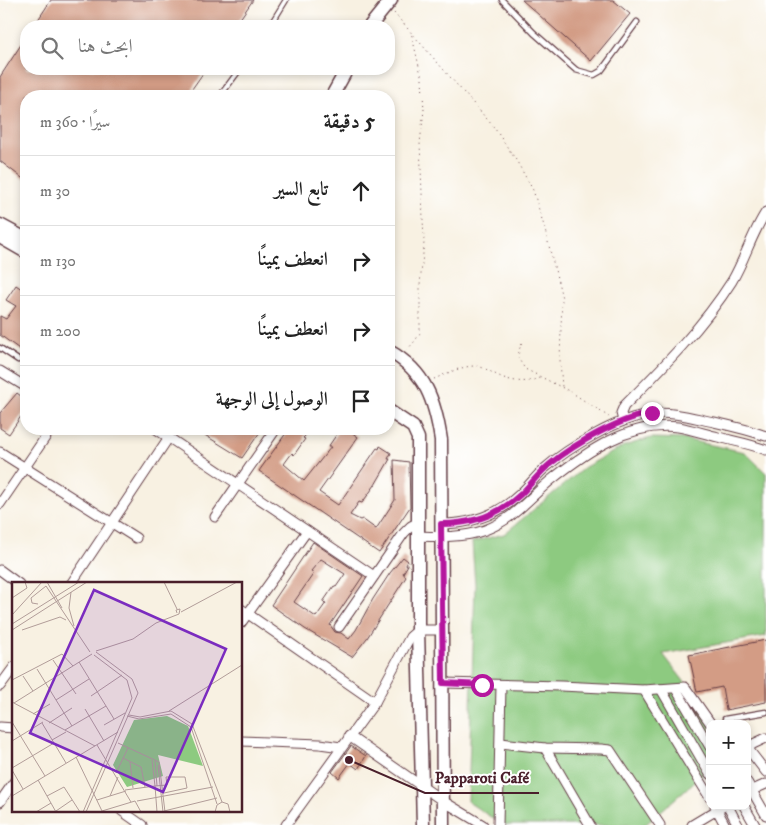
<!DOCTYPE html>
<html lang="ar">
<head>
<meta charset="utf-8">
<style>
	:root { --surface:#fff; --page:#f2f2f2; --text:#222; --muted:#767676; --line:#e0e0e0 }
	body { margin:0; font-family:"IM FELL DW Pica",Amiri,serif; background:var(--page); color:var(--text); direction:rtl }
	.controls { position:absolute; right:15px; bottom:15px; display:grid; overflow:hidden; border-radius:10px; box-shadow:0 2px 8px #0003 }
	.controls button { width:45px; height:45px; display:grid; place-items:center; padding:0; border:0; border-bottom:1px solid var(--line); background:var(--surface); color:var(--text); font:25px sans-serif }
	.stop { position:absolute; width:15px; height:15px; margin:-11px; border:4px solid #b5179e; border-radius:50%; background:#fff }
	.stop.end { background:#b5179e; border-color:#fff; box-shadow:0 1px 5px #0008 }
	.list { margin:0; padding:0; list-style:none }
	h2 { display:flex; justify-content:space-between; align-items:center; height:65px; margin:0; padding:0 20px; font-size:21px }
	h2 small { font-size:16px; font-weight:400; color:var(--muted) }
	.list li { display:grid; grid-template-columns:32px 1fr auto; gap:15px; align-items:center; box-sizing:border-box; height:70px; padding:0 20px; border-top:1px solid var(--line) }
	.list b { display:block; font-size:19px; white-space:nowrap }
	.list em { font-size:16px; font-style:normal; color:var(--muted) }
	.icon { flex:none; width:28px; height:28px; fill:none; stroke:currentColor; stroke-width:2; stroke-linecap:round; stroke-linejoin:round }
	.map { position:relative; flex:none; width:766px; height:825px; overflow:hidden; direction:ltr }
	.search { position:absolute; background:var(--surface); box-shadow:0 2px 8px #0003; left:20px; top:20px; width:375px; height:55px; display:flex; align-items:center; gap:12px; box-sizing:border-box; padding:0 18px; border-radius:20px; color:var(--muted); font-size:19px }
	.panel { position:absolute; background:var(--surface); box-shadow:0 2px 8px #0003; left:20px; top:90px; width:375px; height:345px; border-radius:20px; direction:rtl }
	.map>svg:first-child { display:block }
	.grass { fill:#8dca80; stroke:#6c7456 }
	.building { fill:#d39c85; fill-rule:evenodd }
	.lines { fill:none; stroke-linecap:round; stroke-linejoin:round }
	.lane-casing { stroke:#643e46; stroke-width:7 }
	.street-casing { stroke:#643e46; stroke-width:11 }
	.secondary-casing { stroke:#643e46; stroke-width:15 }
	.path { stroke:#643e46; stroke-width:1; stroke-dasharray:1 4; stroke-linecap:butt }
	.lane { stroke:#fff; stroke-width:4.5 }
	.street { stroke:#fff; stroke-width:9 }
	.secondary { stroke:#fff; stroke-width:12 }
	.route { stroke:#b5179e; stroke-width:6 }
	.inset-road { fill:none; stroke:#b29d99; stroke-width:1 }
	.view { fill:#7b2cbf; fill-opacity:0.15; stroke:#7b2cbf; stroke-width:2.5 }
	.inset-edge { fill:none; stroke:#4a1f2b; stroke-width:2.5 }
	.leader { fill:none; stroke:#4a1f2b; stroke-width:2 }
	.callout-dot { fill:#4a1f2b; stroke:#fff; stroke-width:2 }
	.callout-label { font-size:16px; text-anchor:middle; font-weight:bold; fill:#4a1f2b; stroke:#fff; stroke-width:4; stroke-linejoin:round; paint-order:stroke }
</style>
</head>
<body>
<div class="map">
<svg width="766" height="825" viewBox="0 0 766 825">
	<rect width="100%" height="100%" fill="#fff"/>
	<filter id="ink" filterUnits="userSpaceOnUse"><feTurbulence type="fractalNoise" baseFrequency=".02" numOctaves="2"/><feDisplacementMap in="SourceGraphic" scale="10" xChannelSelector="R" yChannelSelector="G"/><feConvolveMatrix kernelMatrix="1 2 1 2 8 2 1 2 1" color-interpolation-filters="sRGB"/></filter>
	<filter id="wash" filterUnits="userSpaceOnUse"><feTurbulence type="fractalNoise" baseFrequency=".0096" numOctaves="4" result="noise"/><feDisplacementMap in="SourceGraphic" scale="20" xChannelSelector="R" yChannelSelector="G"/><feGaussianBlur stdDeviation="1.12" result="paint"/><feColorMatrix in="noise" values="0 0 0 0 0 0 0 0 0 0 0 0 0 0 0 0 0 1.4 0 .05"/><feComposite in="paint" operator="in"/></filter>
	<g filter="url(#wash)">
		<rect width="100%" height="100%" fill="#f8f1e2"/>
		<path class="grass" d="M651,438L683,439L745,452L766,473V636L663,654L717,724H710V768L645,825H503L468,802L475,585L472,542L504,534L585,467L624,446Z"/>
		<g id="blocks">
			<g class="building">
				<path d="M51,0H253L235,26H34Z"/>
				<path d="M522,0H613L630,14L591,61Z"/>
				<path d="M26,37V69H206L187,96H26V181L0,161V77Z"/>
				<path d="M16,285L26,292V354L0,335V316L6,319L16,306L6,300Z"/>
				<path d="M17,393L26,400V409L9,434L0,428V413Z"/>
				<path d="M195,429H230L238,433L241,429H262L242,458Z"/>
				<path d="M289,429H308L304,433L306,435L303,438L305,439L294,455L292,453L284,464L304,481L331,447H328L339,431L340,433L343,429H347L358,437L319,492L338,505L377,448L379,449L380,446L391,453L388,459H390L375,485L362,503L359,502L350,515L360,520L362,519L376,529L395,500L394,460L409,462L410,507L379,553L259,471Z"/>
				<path d="M313,542L363,576L330,625L335,632L341,633L349,639L356,630L373,599L390,573L403,557L408,561L406,565H408L403,573L406,577L367,638L352,657L305,629L271,605ZM321,559L345,574L336,587L334,586L323,602L326,603L316,617L294,602L314,573L311,571Z"/>
				<path d="M766,640V702L726,710L722,687L697,692L689,655Z"/>
				<path d="M351,746L366,756L358,769L350,763L339,778L332,772Z"/>
			</g>
		</g>
	</g>
	<g filter="url(#ink)">
		<use href="#blocks" fill-opacity="0" stroke="#643e46" stroke-width="1"/>
		<g class="lines">
			<g class="lane-casing">
				<g id="lane">
					<path d="M502,0L534,33L576,70L594,75L601,71L637,22"/>
					<path d="M270,26L286,0"/>
					<path d="M220,96L240,69"/>
					<path d="M0,348L18,360"/>
					<path d="M725,719L766,712"/>
				</g>
			</g>
			<g class="street-casing">
				<g id="street">
					<path d="M0,371L26,387"/>
					<path d="M623,421L621,413L624,406C663,367 703,327 732,281C745,259 752,233 766,212"/>
					<path d="M156,429L374,576"/>
					<path d="M0,452L136,538"/>
					<path d="M0,504L51,429"/>
					<path d="M215,517L276,429"/>
					<path d="M441,524C471,524 498,515 520,494C529,486 535,477 544,469C568,448 619,417 651,414C672,411 694,418 714,422C732,426 749,430 766,436"/>
					<path d="M417,536C440,537 463,538 485,530C514,519 528,499 551,480C586,452 630,421 678,427C691,429 705,434 718,437C734,441 751,444 766,450"/>
					<path d="M0,570L19,584"/>
					<path d="M71,584L169,437"/>
					<path d="M241,609L375,702"/>
					<path d="M241,623L307,531"/>
					<path d="M339,627L404,533L411,526L417,523"/>
					<path d="M443,683L561,686L644,690L685,687L711,724"/>
					<path d="M0,686L14,667"/>
					<path d="M661,689L710,774"/>
					<path d="M676,689L710,747"/>
					<path d="M644,690L710,798"/>
					<path d="M0,727L14,728"/>
					<path d="M349,736L443,801L483,825"/>
					<path d="M766,738L751,745L749,750L766,772"/>
					<path d="M241,741L320,744L341,747"/>
					<path d="M501,743L545,748L601,749L610,750L660,825"/>
					<path d="M545,748L590,825"/>
					<path d="M747,782L766,815"/>
					<path d="M748,792L766,784"/>
					<path d="M0,802L14,782"/>
					<path d="M724,806L717,810L725,825"/>
					<path d="M728,806L738,825"/>
					<path d="M744,806L755,825"/>
					<path d="M122,811L142,825"/>
					<path d="M286,825L375,702L410,637L418,630H442"/>
					<path d="M498,825L501,685"/>
					<path d="M692,825L717,810L715,806"/>
				</g>
			</g>
			<g class="secondary-casing">
				<g id="secondary">
					<path d="M370,26L391,0"/>
					<path d="M332,96L347,69"/>
					<path d="M0,225L26,239"/>
					<path d="M0,237L26,252"/>
					<path d="M389,351C426,372 435,401 441,440L443,825"/>
					<path d="M389,411L413,427L418,438V630L423,825"/>
				</g>
			</g>
			<g class="path">
				<path d="M394,13L493,126L516,160L533,190L544,226L562,298L560,360L562,387"/>
				<path d="M522,343L519,350L518,358L525,369L571,392L609,417"/>
				<path d="M407,350L415,341L420,333V285L424,243L420,143L424,110L422,79L411,32"/>
				<path d="M434,379C446,374 461,366 475,366C485,367 490,372 499,376C512,382 528,384 541,377"/>
			</g>
			<use href="#lane" class="lane"/>
			<use href="#street" class="street"/>
			<use href="#secondary" class="secondary"/>
		</g>
	</g>
	<g class="lines" filter="url(#ink)">
		<path class="route" d="M482,685L443,683L441,524C471,524 499,515 521,494C531,484 539,473 550,464C576,443 620,418 652,413"/>
	</g>
	<g transform="translate(12 582)">
		<rect width="230" height="230" fill="#f8f1e2"/>
		<path d="M155,134L176,144L191,184L146,173L151,194L115,205L101,183L122,138Z" fill="#8dca80"/>
		<path class="inset-road" d="M35,0L50,26M152,0L165,27M34,4L78,70M59,10L57,26L62,44M0,16L15,6L13,0M26,22L20,21L19,16L34,4M169,30L225,0M0,33L30,0M0,42L67,0M0,48L75,0M10,48L48,35L54,38M84,69L121,57L144,41L167,32L168,27L164,28L165,31M41,78L64,112M67,80L102,137M25,87L60,144M11,94L21,109M0,98L50,72L61,84M79,114L110,93M44,118L77,97M0,120L83,164M2,121L80,72M73,127L92,159M157,129L230,83M21,132L38,122M117,133L128,135L159,129L180,142L210,220M115,134L127,137L159,132L179,145L205,222M0,140L33,194M30,141L54,181M37,141L60,126M92,143L113,131M53,148L94,124M40,158L54,150M0,159L31,140M106,161L147,180L153,230M85,163L119,220M64,175L90,229L123,219L129,230M111,176L129,185L133,205M143,179L145,204M118,180L121,206M146,183L151,230M0,186L42,161M0,188L11,207M104,191L116,166M26,198L44,230M113,208L143,204L140,178M0,214L106,150M35,214L52,205L68,230M98,214L106,195M85,218L114,209M125,219L201,205M44,229L60,218M152,229L205,216M24,230L39,221M71,230L120,116L115,98L82,73M74,230L126,111L120,97L84,70M145,230L143,204L155,203L154,195H173L175,206L152,211M203,230L205,223L210,220L216,222L218,230"/>
		<path class="view" d="M82,8L214,67L151,210L18,151Z"/>
		<rect width="230" height="230" class="inset-edge"/>
	</g>
	<path class="leader" d="M349 760L425 793H539"/>
	<circle class="callout-dot" cx="349" cy="760" r="5"/>
	<g class="callout-label">
		<text x="482" y="783">Papparoti Café</text>
	</g>
</svg>
<div class="controls">
<button>+</button>
<button>−</button>
</div>
<div class="stop" style="left:482px;top:685px"></div>
<div class="stop end" style="left:652px;top:413px"></div>
<div class="search"><svg class="icon" aria-label="search" viewBox="0 0 24 24"><circle cx="10" cy="10" r="6"/><path d="M15 15l6 6"/></svg>ابحث هنا</div>
<section class="panel">
<h2>5 دقيقة<small>سيرًا · 360 m</small></h2>
<ul class="list">
<li><svg class="icon" aria-label="ahead" viewBox="0 0 24 24"><path d="M12 20V5M6 11l6-6 6 6"/></svg><div><b>تابع السير</b></div><em>30 m</em></li>
<li><svg class="icon" aria-label="right" viewBox="0 0 24 24"><path d="M7 20v-9h11M14 6l5 5-5 5"/></svg><div><b>انعطف يمينًا</b></div><em>130 m</em></li>
<li><svg class="icon" aria-label="right" viewBox="0 0 24 24"><path d="M7 20v-9h11M14 6l5 5-5 5"/></svg><div><b>انعطف يمينًا</b></div><em>200 m</em></li>
<li><svg class="icon" aria-label="arrive" viewBox="0 0 24 24"><path d="M6 21V4h12l-3 4 3 4H6"/></svg><div><b>الوصول إلى الوجهة</b></div></li>
</ul>
</section>
</div>
</body>
</html>
